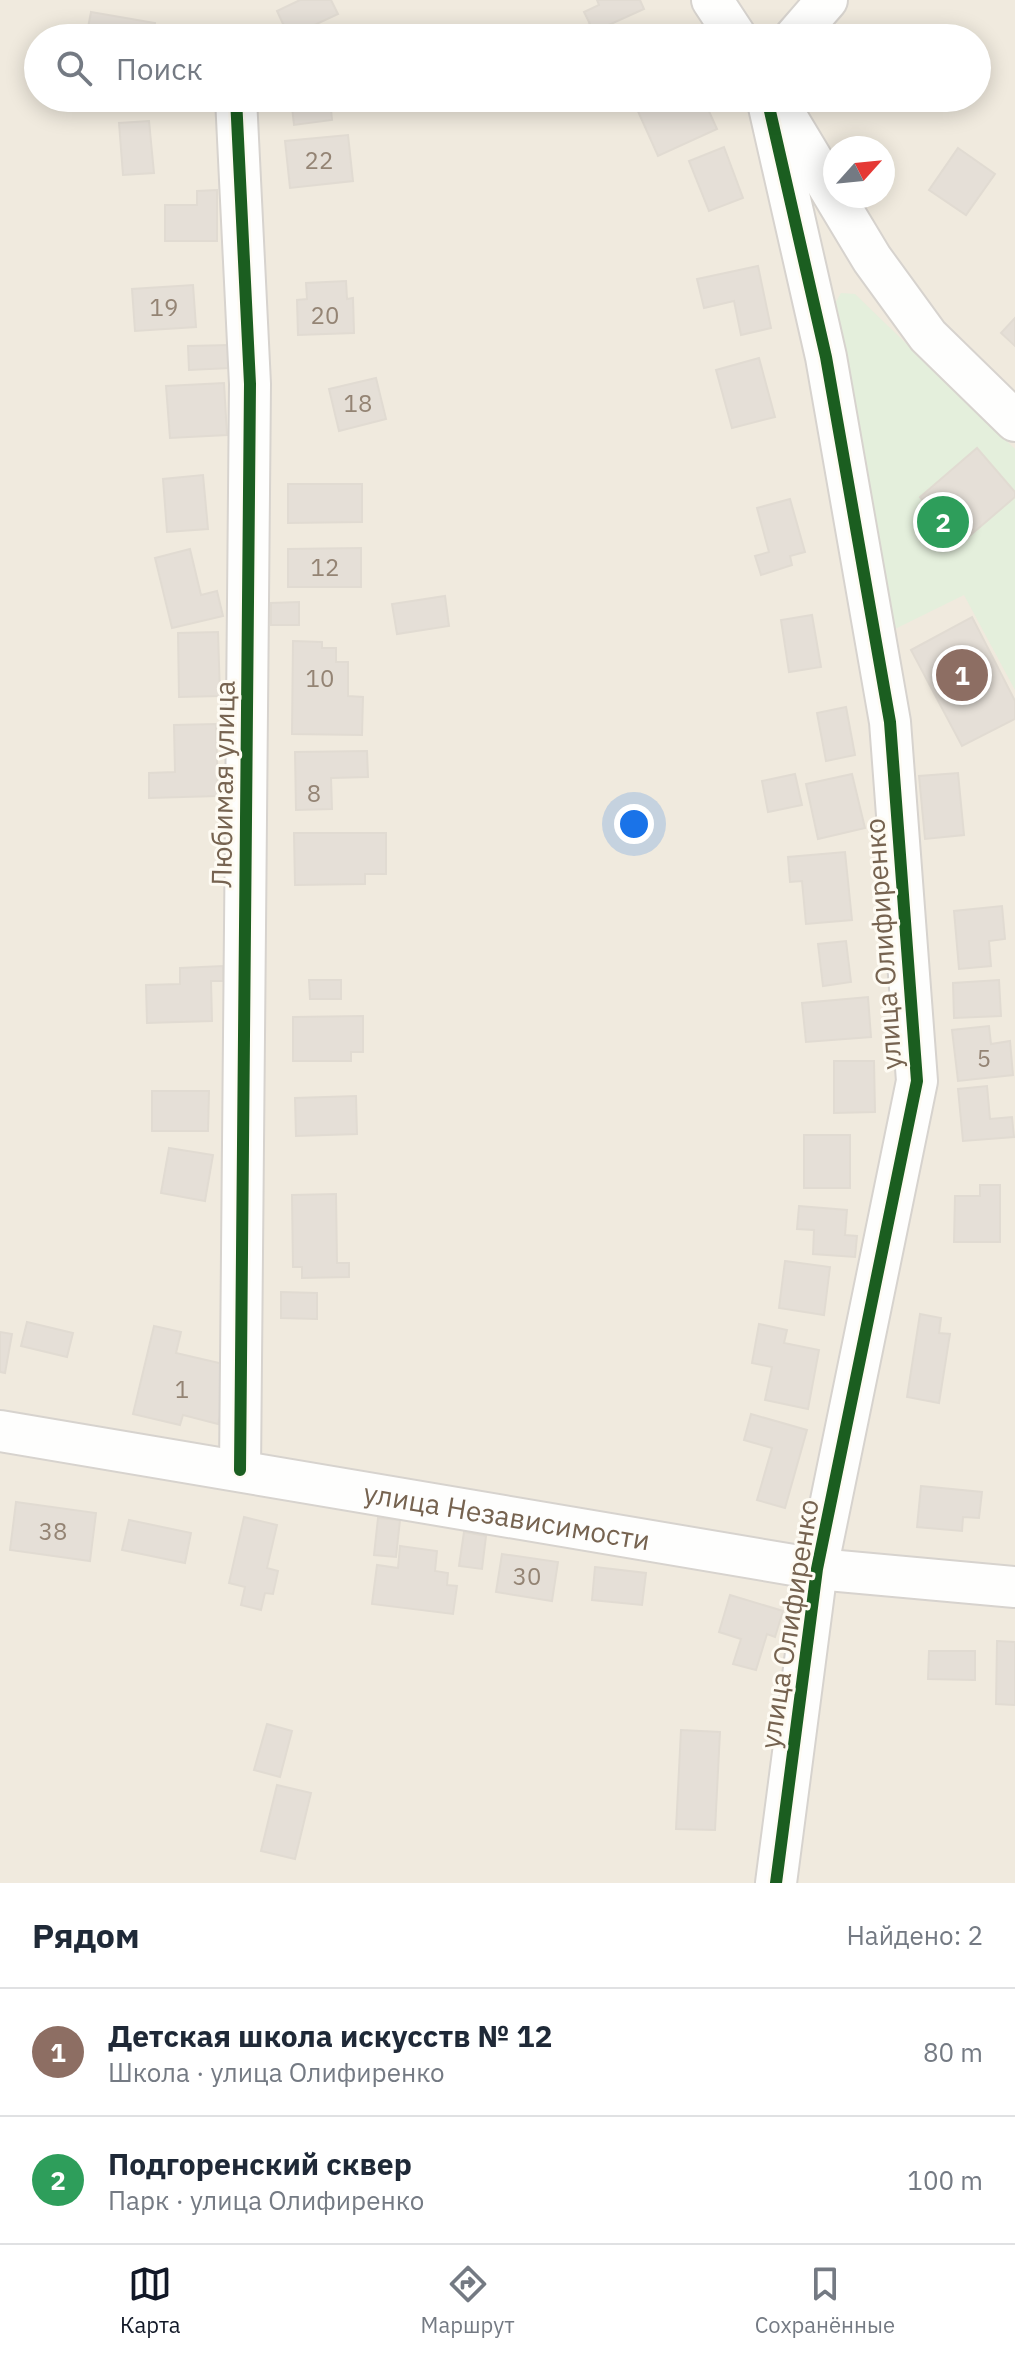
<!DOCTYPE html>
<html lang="ru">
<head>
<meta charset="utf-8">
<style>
	:root { --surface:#fff; --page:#f2f2f3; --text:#1f2937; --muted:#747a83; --line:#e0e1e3; --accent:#111827 }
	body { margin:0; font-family:"IBM Plex Sans",sans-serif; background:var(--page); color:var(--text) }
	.compass { position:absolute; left:823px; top:136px; width:72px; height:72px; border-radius:50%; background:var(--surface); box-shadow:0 4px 20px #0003; rotate:63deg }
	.you { position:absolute; left:634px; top:824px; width:28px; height:28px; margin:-20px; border:6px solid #fff; border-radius:50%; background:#1a73e8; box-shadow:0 0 0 12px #1a73e833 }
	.badge { display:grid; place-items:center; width:52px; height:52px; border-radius:50%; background:var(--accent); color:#fff; font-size:26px; font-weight:700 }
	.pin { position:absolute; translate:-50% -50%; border:4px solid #fff; box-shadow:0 2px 8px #0006 }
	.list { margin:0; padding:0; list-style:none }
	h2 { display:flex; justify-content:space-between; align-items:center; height:104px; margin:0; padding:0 32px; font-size:34px }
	h2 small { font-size:26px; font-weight:400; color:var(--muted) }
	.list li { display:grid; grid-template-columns:52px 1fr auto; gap:24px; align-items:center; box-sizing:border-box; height:128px; padding:0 32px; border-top:2px solid var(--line) }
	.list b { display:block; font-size:30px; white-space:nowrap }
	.list p { margin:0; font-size:26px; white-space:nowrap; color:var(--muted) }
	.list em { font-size:26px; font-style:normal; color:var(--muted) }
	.icon { flex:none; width:44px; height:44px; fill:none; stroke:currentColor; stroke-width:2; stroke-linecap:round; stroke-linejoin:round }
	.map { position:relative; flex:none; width:1015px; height:1883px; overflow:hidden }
	.search { position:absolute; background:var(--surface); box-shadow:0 4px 20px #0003; left:24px; right:24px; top:24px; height:88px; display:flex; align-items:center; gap:20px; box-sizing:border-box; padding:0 28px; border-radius:44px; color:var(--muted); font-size:30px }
	.sheet { height:360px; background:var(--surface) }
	nav { display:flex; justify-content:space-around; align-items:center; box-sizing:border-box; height:112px; border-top:2px solid var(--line); background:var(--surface); font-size:22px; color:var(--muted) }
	nav a { display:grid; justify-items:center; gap:4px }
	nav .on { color:var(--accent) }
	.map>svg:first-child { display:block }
	.residential { fill:#f0eade; fill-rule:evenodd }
	.green { fill:#e4efdc }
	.building { fill:#e5dfd7; stroke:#e1dbd2; stroke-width:2 }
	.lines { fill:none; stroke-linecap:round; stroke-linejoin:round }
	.minor-casing { stroke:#d7d3ce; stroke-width:44 }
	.minor { stroke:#fefefd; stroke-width:40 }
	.cycleway-casing { stroke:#fefbf3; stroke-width:17 }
	.cycleway { stroke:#1b5e20; stroke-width:12 }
	.labels { text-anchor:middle; stroke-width:6; stroke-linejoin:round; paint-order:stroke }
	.number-label { font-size:24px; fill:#948474 }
	.street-label { font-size:28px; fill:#766350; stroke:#fefbf3 }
</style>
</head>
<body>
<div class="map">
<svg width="1015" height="1883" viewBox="0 0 1015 1883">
	<rect width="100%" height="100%" fill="#f8f6f0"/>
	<path class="residential" d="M0,0H1015V1883H0ZM38,38H977V98H38ZM835,148H883V196H835Z"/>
	<path class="green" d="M841,293L855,294L1015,449V690L964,595L891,631L834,305Z"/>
	<g class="building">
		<path d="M300,0H331L338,14L289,37L277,11Z"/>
		<path d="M597,0H640L644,9L604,27L609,38H559L590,24L584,12L599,5Z"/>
		<path d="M91,12L155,23L152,38H86Z"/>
		<path d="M170,29L199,32L198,38H169Z"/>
		<path d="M291,98H330L332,120L294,125Z"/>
		<path d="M632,98H703L717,129L658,156Z"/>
		<path d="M149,121L154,173L123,175L119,123Z"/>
		<path d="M348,135L353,181L290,188L285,141Z"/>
		<path d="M724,147L743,198L709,211L689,161Z"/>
		<path d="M958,148L995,174L966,215L929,190Z"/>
		<path d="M217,190V241H165V205H197V191Z"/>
		<path d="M758,266L771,328L741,335L734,301L704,308L697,279Z"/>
		<path d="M346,281L347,299L353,298L354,333L298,335L297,300L307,299L306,283Z"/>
		<path d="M193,285L196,327L135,331L132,289Z"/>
		<path d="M1015,318V346L1001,333Z"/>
		<path d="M229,345L230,368L189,370L188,346Z"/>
		<path d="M759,358L775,417L732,428L716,370Z"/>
		<path d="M376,378L386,419L339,431L329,389Z"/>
		<path d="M224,383L227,435L170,438L166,386Z"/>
		<path d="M977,448L1015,492V497L960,544L920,497Z"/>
		<path d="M203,475L208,529L167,532L163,479Z"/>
		<path d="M288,484H362V522L288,523Z"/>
		<path d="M790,499L805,552L790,556L792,565L761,575L755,556L769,552L757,508Z"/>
		<path d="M361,548V587H288V549Z"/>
		<path d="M190,549L201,595L217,591L223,616L172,628L155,558Z"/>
		<path d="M445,596L449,626L397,634L392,604Z"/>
		<path d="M299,602V625H271V603Z"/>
		<path d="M812,615L821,667L789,672L781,620Z"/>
		<path d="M972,617L1015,701V719L962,746L911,650Z"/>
		<path d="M218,632L220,696L179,697L178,633Z"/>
		<path d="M293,641L322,642V648H336V662H348V696L363,697L362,735L292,734Z"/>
		<path d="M846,707L855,755L826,761L817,713Z"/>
		<path d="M216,724L218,796L149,798V773L175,772L174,725Z"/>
		<path d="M367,751L368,777L331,778L332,809L296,810L295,752Z"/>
		<path d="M958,773L964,835L925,839L919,776Z"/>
		<path d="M795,774L802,805L768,812L762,781Z"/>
		<path d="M852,774L865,828L818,839L806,784Z"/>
		<path d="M294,833H386V874H365V884L295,885Z"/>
		<path d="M845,852L852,920L806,924L802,881L790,882L788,857Z"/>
		<path d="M1002,906L1005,939L989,941L991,966L959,969L954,911Z"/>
		<path d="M846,941L851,982L823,986L818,944Z"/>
		<path d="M223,966V981H211L212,1021L147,1023L146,985L180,984V968Z"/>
		<path d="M309,980H341V999H310Z"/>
		<path d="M999,980L1001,1016L954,1018L953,983Z"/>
		<path d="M868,997L871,1037L806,1042L802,1003Z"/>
		<path d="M363,1016V1052H351V1061H293V1017Z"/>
		<path d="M989,1026L991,1044L1010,1041L1013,1075L958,1081L952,1030Z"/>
		<path d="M834,1061H874L875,1112L834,1113Z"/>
		<path d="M987,1086L990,1119L1012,1117L1014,1137L963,1141L958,1089Z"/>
		<path d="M152,1091H209L208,1131H152Z"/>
		<path d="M356,1096L357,1134L296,1136L295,1098Z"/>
		<rect x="804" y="1135" width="46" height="53"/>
		<path d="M169,1148L213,1155L205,1201L161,1193Z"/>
		<path d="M980,1185H1000V1242H954L955,1196H980Z"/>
		<path d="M336,1194L337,1263H349V1277L302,1278V1267H293L292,1195Z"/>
		<path d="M799,1206L847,1210L845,1235L857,1236L855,1257L813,1254L814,1230L797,1229Z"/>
		<path d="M785,1261L830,1267L824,1315L779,1308Z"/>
		<path d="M281,1292L317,1293V1319L281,1318Z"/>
		<path d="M920,1314L941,1318L939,1333L950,1334L939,1403L907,1397Z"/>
		<path d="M27,1322L73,1333L67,1357L21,1346Z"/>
		<path d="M759,1324L787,1330L784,1343L819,1350L808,1409L765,1400L772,1367L752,1363Z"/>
		<path d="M154,1326L181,1332L176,1353L232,1366L218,1424L183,1415L180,1425L133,1414Z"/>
		<path d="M0,1332L12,1334L5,1373L0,1372Z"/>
		<path d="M751,1414L807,1430L785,1508L757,1500L772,1448L744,1440Z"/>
		<path d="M921,1486L982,1492L979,1518L963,1517L962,1531L917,1527Z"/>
		<path d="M16,1502L96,1513L90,1561L10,1550Z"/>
		<path d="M244,1517L277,1525L267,1568L278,1571L273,1594L265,1593L261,1610L241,1605L245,1587L229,1583Z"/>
		<path d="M378,1518L400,1520L396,1557L374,1555Z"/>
		<path d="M129,1520L191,1533L185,1563L122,1550Z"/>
		<path d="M464,1532L486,1536L482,1569L459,1566Z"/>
		<path d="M400,1546L437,1551L435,1571L448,1573L447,1585L457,1586L453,1614L372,1604L377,1565L398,1568Z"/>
		<path d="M502,1554L558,1562L552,1601L496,1592Z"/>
		<path d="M595,1567L646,1573L642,1605L592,1600Z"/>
		<path d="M730,1595L783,1611L775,1637L767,1634L756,1670L733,1664L741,1639L719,1632Z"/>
		<path d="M997,1641L1015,1642V1705L996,1704Z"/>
		<path d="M929,1651H975V1680L928,1679Z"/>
		<path d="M267,1724L292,1731L280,1777L254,1770Z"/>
		<path d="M681,1730L720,1732L715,1830L676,1829Z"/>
		<path d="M277,1785L311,1793L295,1859L261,1851Z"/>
	</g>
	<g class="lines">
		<g class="minor-casing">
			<g id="minor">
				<path d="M712,0L737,38"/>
				<path d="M794,38L827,0"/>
				<path d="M236,98L250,384L240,1470"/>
				<path d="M767,98L826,357L890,722L917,1081L817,1569L776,1883"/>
				<path d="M780,106L872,259L928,336L1015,421"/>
				<path id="s1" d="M0,1431L817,1569L1015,1587"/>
			</g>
		</g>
		<use href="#minor" class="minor"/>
		<g class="cycleway-casing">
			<g id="cycleway">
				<path d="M236,98L250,384L240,1470"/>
				<path d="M767,98L826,357L890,722L917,1081L817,1569L776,1883"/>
			</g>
		</g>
		<use href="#cycleway" class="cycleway"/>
	</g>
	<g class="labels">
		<g class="number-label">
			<text x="319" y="169">22</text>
			<text x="164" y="316">19</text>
			<text x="325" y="324">20</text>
			<text x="358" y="412">18</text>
			<text x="325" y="576">12</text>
			<text x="320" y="687">10</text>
			<text x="314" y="802">8</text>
			<text x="984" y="1067">5</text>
			<text x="182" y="1398">1</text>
			<text x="53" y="1540">38</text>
			<text x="527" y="1585">30</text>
		</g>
		<g class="street-label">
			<text transform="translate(223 784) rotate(-89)" y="10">Любимая улица</text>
			<text transform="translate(883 944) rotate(-94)" y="10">улица Олифиренко</text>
			<text dy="10" stroke="none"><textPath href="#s1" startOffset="514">улица Независимости</textPath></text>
			<text transform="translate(789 1624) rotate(-81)" y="10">улица Олифиренко</text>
		</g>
	</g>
</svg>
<svg class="compass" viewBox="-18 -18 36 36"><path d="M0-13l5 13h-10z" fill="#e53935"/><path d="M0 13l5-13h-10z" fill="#747a83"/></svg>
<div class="you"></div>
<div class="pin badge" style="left:962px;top:675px;background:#8d6e63">1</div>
<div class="pin badge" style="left:943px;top:522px;background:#2e9e5b">2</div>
<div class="search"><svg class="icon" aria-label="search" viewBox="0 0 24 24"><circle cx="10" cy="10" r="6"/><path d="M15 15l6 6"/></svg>Поиск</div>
</div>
<section class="sheet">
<h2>Рядом<small>Найдено: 2</small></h2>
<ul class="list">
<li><span class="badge" style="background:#8d6e63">1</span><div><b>Детская школа искусств № 12</b><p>Школа · улица Олифиренко</p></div><em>80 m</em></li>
<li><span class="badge" style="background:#2e9e5b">2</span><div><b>Подгоренский сквер</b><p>Парк · улица Олифиренко</p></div><em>100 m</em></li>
</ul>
</section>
<nav>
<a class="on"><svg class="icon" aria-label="map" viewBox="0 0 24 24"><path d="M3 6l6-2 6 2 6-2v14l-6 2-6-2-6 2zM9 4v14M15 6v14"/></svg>Карта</a>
<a><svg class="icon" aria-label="directions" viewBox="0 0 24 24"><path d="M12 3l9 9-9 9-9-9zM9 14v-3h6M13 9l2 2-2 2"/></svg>Маршрут</a>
<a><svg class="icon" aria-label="saved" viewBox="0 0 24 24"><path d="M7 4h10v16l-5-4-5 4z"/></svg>Сохранённые</a>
</nav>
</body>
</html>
